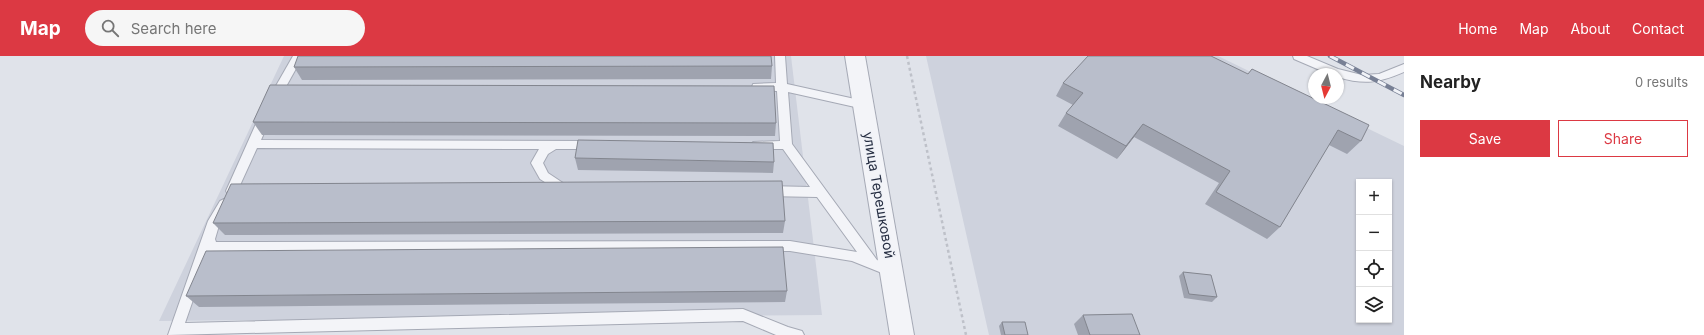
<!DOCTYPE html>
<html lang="en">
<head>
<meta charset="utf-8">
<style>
	:root { --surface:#fff; --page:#f6f6f6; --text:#222; --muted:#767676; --line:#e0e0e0; --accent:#dc3943 }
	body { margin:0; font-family:Inter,sans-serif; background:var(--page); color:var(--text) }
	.controls { position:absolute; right:12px; bottom:12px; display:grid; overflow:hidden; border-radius:0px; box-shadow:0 1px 3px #0004 }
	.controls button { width:36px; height:36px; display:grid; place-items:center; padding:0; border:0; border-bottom:1px solid var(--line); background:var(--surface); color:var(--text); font:20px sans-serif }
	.compass { position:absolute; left:1308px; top:12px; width:36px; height:36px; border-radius:50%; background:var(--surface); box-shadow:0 1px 3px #0004; rotate:187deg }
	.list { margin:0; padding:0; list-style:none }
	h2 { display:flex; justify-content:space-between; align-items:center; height:52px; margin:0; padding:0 16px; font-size:17px }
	h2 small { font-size:13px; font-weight:400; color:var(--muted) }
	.actions { display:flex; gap:8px; padding:12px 16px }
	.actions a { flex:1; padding:9px 0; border:1px solid var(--accent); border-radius:0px; text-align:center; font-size:14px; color:var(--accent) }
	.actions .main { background:var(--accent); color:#fff }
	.icon { flex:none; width:22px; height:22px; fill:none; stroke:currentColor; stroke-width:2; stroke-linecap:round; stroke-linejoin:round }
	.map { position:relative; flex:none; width:1404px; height:279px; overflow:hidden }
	header { display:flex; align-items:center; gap:24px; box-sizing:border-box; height:56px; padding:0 20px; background:var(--accent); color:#fff }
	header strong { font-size:19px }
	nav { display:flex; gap:22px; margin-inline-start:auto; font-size:14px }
	.search { width:280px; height:36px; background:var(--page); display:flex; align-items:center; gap:10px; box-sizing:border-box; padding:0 14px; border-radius:22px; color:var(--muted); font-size:15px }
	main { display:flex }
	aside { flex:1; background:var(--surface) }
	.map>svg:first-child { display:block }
	.built { fill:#ced2dd; fill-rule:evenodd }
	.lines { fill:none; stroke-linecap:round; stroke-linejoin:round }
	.service-casing { stroke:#a5a9b5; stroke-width:2 }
	.tertiary-casing { stroke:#a5a9b5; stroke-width:2 }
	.path { stroke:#bec1c9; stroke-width:2.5; stroke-dasharray:3 3; stroke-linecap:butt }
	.service { fill:#f3f4f8; fill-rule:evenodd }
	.tertiary { fill:#f3f4f8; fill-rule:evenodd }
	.rail-casing { stroke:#788095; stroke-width:4.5 }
	.rail { stroke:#f0f2f7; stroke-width:3; stroke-dasharray:9; stroke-linecap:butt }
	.wall { fill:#9fa3af }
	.shaded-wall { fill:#82858e }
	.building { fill:#b9becb; stroke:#82858e }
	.labels { text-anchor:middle; stroke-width:3; stroke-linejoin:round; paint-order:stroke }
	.street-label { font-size:14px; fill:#272f43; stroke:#f0f2f7 }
</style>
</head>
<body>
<header>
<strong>Map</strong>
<div class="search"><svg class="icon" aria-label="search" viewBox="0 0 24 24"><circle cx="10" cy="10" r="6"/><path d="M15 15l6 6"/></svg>Search here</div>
<nav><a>Home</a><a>Map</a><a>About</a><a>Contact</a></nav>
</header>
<main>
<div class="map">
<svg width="1404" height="279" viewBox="0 0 1404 279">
	<rect width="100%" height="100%" fill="#e0e3ea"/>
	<g class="built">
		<path d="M284,0H791L822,259L159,265Z"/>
		<path d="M926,0H1218L1404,90V279H989ZM1359,126H1389V264H1359Z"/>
	</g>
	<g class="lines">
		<g class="service-casing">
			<g id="service">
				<path d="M293,0H303L278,45H270L269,42Z"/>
				<path d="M775,0H785L787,28L864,45L868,46L869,49L868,52L864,53L788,36L792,88L877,204L897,211L898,215L897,219L892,221L852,205L790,195H210L185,267L743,253L788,271L802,275L804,279H776L743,265L168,279L208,165L220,145L224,143L228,145L230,148L220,166L215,183L216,186L790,185L857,196L817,141L766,140L762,138L760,135L762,132L766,130L810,131L783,93H757L753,92L751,89L753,86L780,85L777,35L753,34L752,31L753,28L776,27Z"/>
				<path d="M1293,0H1307L1338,13L1362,19L1379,18L1404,8V16C1379,27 1364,29 1338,21V18H1329L1294,3Z"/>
				<path d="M265,57L269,58L271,61L261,84L593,85L597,86L599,89L597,92L593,93H556L548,98L543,107L548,117L566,129L568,132L566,135L562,137L540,123L531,107L539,93L257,92L236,138L232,140L228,138L226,135L259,61L261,58Z"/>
			</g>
		</g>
		<g class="tertiary-casing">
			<path id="tertiary" d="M845,0H865L914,279H890Z"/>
		</g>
		<path class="path" d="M907,0L966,279"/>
		<use href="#service" class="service"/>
		<use href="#tertiary" class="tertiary"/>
		<g class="rail-casing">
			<path id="rail" d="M1330,0L1404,39"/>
		</g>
		<use href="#rail" class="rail"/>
	</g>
	<g class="wall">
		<path d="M772,10L771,23L302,24L294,11Z"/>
		<path d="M1252,13L1361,85L1347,98L1329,89L1280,171L1267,183L1205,148L1219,127L1134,81L1117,103L1058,70L1066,57L1073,49L1056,40L1063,27L1248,18Z"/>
		<path d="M253,66L776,67L775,80L262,79Z"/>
		<path d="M575,102L774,106L773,117L578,114Z"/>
		<path d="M785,165L783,177L225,179L213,167Z"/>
		<path d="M1183,216L1217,241L1212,246L1184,242L1179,220Z"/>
		<path d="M787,235L785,246L199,251L186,240Z"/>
		<path d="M1083,259L1140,279H1078L1074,268Z"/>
		<path d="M1002,266L1028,279H1001L999,270Z"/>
	</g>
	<path class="shaded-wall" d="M1143,68L1134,81L1117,103L1126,90Z"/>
	<g class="building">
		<path d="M298,0H771L772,10L294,11Z"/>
		<path d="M1088,0H1211L1248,18L1252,13L1369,69L1361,85L1338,74L1280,171L1216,136L1230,115L1143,68L1126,90L1066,57L1083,37L1063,27Z"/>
		<path d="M270,29L774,30L776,67L253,66Z"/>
		<path d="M578,84L773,87L774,106L575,102Z"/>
		<path d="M782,125L785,165L213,167L231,128Z"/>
		<path d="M783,191L787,235L186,240L206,195Z"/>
		<path d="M1183,216L1211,219L1217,241L1189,238Z"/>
		<path d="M1132,258L1140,279H1090L1083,259Z"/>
		<path d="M1002,266H1025L1028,279H1005Z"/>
	</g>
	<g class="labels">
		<g class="street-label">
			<text transform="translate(879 139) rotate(80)" y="5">улица Терешковой</text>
		</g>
	</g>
</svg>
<div class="controls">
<button>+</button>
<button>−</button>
<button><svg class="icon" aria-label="locate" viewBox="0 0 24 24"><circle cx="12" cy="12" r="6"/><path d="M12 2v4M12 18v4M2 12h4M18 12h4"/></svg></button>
<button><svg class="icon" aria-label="layers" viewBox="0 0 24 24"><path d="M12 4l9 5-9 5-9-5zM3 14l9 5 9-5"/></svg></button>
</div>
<svg class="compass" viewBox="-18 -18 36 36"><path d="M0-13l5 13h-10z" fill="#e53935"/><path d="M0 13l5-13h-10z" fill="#767676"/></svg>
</div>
<aside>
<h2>Nearby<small>0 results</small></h2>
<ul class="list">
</ul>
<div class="actions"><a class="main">Save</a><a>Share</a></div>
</aside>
</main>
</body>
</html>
